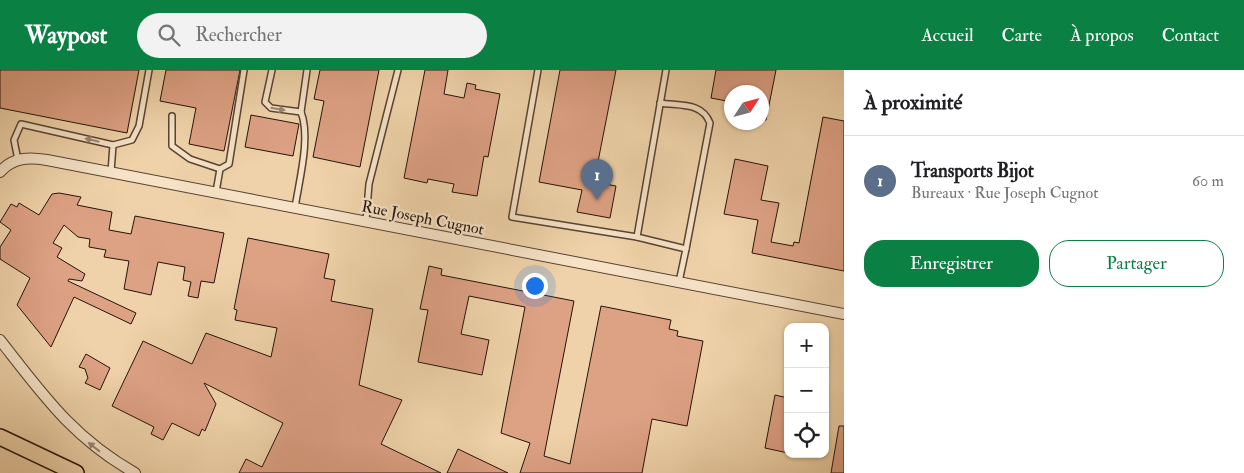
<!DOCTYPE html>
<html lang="fr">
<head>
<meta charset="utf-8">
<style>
	:root { --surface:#fff; --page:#f2f2f2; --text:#202124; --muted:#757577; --line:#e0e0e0; --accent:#0b8043 }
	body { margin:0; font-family:"IM FELL Double Pica",serif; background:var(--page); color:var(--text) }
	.controls { position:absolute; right:15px; bottom:15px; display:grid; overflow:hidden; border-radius:10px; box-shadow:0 1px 4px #0004 }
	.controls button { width:45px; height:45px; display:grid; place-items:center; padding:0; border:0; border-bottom:1px solid var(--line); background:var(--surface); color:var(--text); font:25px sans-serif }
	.compass { position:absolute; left:724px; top:15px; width:45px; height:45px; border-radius:50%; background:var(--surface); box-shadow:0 1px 4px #0004; rotate:54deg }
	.you { position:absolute; left:534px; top:215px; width:18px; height:18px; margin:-12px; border:4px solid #fff; border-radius:50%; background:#1a73e8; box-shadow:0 0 0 8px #1a73e833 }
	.badge { display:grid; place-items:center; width:32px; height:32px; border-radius:50%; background:var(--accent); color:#fff; font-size:16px; font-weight:700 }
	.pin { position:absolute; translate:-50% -41px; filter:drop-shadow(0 1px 2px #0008) }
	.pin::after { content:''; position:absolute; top:26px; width:18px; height:15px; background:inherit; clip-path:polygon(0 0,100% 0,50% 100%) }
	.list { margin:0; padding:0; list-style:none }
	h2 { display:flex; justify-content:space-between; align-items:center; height:65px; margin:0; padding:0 20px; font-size:21px }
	h2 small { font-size:16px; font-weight:400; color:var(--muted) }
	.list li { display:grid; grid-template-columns:32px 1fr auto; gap:15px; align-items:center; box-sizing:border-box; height:90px; padding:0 20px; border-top:1px solid var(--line) }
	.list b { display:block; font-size:19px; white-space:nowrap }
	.list p { margin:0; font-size:16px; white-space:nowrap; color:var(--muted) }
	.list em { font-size:16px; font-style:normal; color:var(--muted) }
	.actions { display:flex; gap:10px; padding:15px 20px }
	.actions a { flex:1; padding:11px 0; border:1px solid var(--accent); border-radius:20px; text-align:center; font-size:18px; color:var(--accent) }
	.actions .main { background:var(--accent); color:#fff }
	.icon { flex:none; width:28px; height:28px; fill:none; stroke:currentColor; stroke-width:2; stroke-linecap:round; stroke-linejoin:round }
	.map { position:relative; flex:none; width:844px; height:403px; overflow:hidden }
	header { display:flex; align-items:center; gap:30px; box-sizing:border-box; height:70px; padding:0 25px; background:var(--accent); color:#fff }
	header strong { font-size:24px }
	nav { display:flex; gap:28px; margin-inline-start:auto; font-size:18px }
	.search { width:350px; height:45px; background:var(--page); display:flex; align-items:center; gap:12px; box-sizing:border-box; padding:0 18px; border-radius:28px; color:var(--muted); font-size:19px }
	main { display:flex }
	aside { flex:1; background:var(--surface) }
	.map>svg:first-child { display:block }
	.building { fill:#dda184; stroke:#25130b }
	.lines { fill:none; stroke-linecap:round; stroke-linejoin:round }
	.lane-casing { stroke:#584332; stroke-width:8 }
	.street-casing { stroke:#584332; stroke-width:12 }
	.primary-casing { stroke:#25130b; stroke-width:18 }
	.lane { stroke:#f5e2c7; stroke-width:5 }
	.street { stroke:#f5e2c7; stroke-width:10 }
	.primary { stroke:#efd2a9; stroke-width:15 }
	.oneway { fill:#978572 }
	.labels { text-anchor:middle; stroke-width:4.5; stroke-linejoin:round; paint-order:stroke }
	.street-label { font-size:16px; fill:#25130b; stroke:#f5e2c7 }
</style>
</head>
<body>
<header>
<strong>Waypost</strong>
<div class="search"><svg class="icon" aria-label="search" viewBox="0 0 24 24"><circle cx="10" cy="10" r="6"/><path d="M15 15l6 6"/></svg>Rechercher</div>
<nav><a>Accueil</a><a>Carte</a><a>À propos</a><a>Contact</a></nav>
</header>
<main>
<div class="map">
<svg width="844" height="403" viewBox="0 0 844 403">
	<rect width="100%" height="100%" fill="#efd2a9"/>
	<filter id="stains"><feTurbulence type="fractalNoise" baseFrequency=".004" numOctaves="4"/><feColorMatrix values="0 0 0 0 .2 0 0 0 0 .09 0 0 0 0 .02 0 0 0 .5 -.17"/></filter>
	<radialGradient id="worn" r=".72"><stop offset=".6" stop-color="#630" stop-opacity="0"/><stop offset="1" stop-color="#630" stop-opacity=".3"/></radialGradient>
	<g class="building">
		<path d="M0,0H139L127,63L0,38Z"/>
		<path d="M166,0H240L224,81L189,74L196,38L160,31Z"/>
		<path d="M320,0H379L360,97L313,87L324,31L314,29Z"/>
		<path d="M425,0H448L444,24L464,28L467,13L476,15L475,19L500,24L488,87L484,86L477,126L452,122L454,114L428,109L427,113L404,108Z"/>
		<path d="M560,0H616L594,112L616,116L610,148L577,142L582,120L539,112Z"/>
		<path d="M716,0H776L766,50H762V22H732V32L711,28Z"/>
		<path d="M251,45L299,54L293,86L245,77Z"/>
		<path d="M823,47L844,51V201L752,183L758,150L724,144L735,89L768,96L761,130L779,133L771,172L793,176L794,172L799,173Z"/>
		<path d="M59,123L81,127L77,135L112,142L109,160L131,164L135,146L224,163L214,213L201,211L198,228L188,226L191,212L183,210L185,197L158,192L151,225L124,219L129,191L104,187L106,180L89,177L90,169L78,167L64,155L53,173L62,178L57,187L85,204L82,211L69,209L68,211L136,243L131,254L74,227L51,277L17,235L30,208L0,189V177L11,160L0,152L11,134L17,137L19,133L39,145L52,124Z"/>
		<path d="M248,168L329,184L324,208L335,210L331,231L373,239L359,315L402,330L381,374L441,403H239L246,389L262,397L283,353L204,313L216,334L205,361L202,359L199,366L172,353L163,370L151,364L154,357L112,336L143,271L192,294L206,263L271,287L277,258L235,250L237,240L234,239Z"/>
		<path d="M429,196L442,199L441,205L574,231L544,386L570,394L601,236L671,250L669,259L678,261L677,266L703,271L687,356L652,349L642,403H520L530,373L501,363L525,237L469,226L461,264L489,270L482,305L418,292L428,240L420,239Z"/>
		<path d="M86,284L110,298L100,320L85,313L88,308L85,299L79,297Z"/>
		<path d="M775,325L788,328V383L765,378Z"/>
		<path d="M839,356H844V403H831Z"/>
		<path d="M458,379L508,403H447Z"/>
	</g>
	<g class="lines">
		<g class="lane-casing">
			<g id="lane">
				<path d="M272,0L265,32L271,38L301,42L307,0"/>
				<path d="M538,0L512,147L637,167"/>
				<path d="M666,0L637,167L686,179L679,212"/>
				<path d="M660,33C680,36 702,32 710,53L686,179"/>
				<path d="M172,46V76L190,89L220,99"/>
				<path d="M113,75L132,70L139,56L149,0"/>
				<path d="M18,90L14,70L21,54L113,75L111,102"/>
				<path d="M216,122L220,99L229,94L244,0"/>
				<path d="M295,138C299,111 311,67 301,42"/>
				<path d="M366,151L369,114L398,0"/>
			</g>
		</g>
		<g class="street-casing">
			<g id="street">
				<path d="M0,102C13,87 29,87 47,90L844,244"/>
				<path d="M0,270C43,325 73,368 135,403"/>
			</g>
		</g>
		<g class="primary-casing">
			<path id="primary" d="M0,367L76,403"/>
		</g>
		<use href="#lane" class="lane"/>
		<use href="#street" class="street"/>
		<use href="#primary" class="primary"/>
	</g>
	<defs><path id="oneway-solid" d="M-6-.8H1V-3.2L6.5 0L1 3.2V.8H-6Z" transform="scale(1.25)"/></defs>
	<g class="oneway">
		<use href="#oneway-solid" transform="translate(278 39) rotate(10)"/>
		<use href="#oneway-solid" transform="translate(92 70) rotate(-167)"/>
		<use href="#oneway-solid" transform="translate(94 377) rotate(-142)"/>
	</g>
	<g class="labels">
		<g class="street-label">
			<text transform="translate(423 147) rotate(11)" y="6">Rue Joseph Cugnot</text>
		</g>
	</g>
	<rect width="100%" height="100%" filter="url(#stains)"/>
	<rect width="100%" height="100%" fill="url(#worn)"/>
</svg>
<div class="controls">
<button>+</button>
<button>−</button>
<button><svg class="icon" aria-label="locate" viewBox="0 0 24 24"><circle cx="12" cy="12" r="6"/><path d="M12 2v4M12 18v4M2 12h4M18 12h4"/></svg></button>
</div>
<svg class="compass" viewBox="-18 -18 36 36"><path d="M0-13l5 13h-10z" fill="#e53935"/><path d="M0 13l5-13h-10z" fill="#757577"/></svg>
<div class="you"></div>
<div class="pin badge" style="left:597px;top:130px;background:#5c6f8a">1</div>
</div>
<aside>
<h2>À proximité<small></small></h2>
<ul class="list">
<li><span class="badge" style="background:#5c6f8a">1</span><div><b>Transports Bijot</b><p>Bureaux · Rue Joseph Cugnot</p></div><em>60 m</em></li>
</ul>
<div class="actions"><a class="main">Enregistrer</a><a>Partager</a></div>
</aside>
</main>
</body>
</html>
